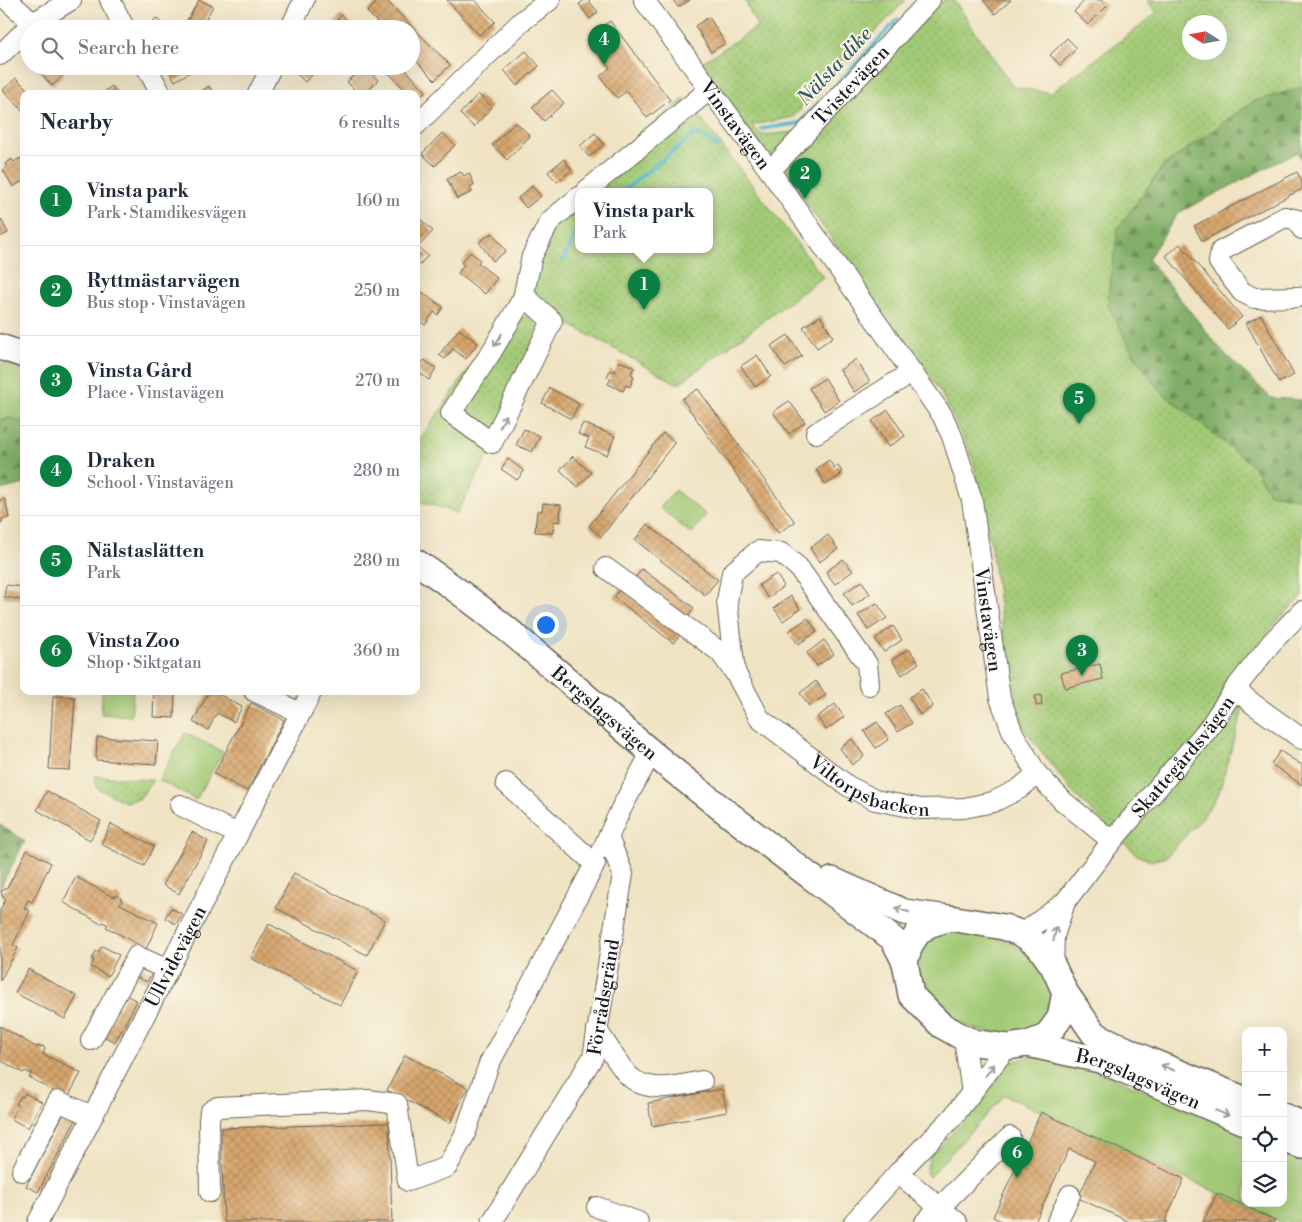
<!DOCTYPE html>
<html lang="en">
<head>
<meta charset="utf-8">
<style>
	:root { --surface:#fff; --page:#f6f6f7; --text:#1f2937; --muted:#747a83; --line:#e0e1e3; --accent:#0b8043 }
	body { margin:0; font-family:"Libre Bodoni",serif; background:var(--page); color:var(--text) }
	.controls { position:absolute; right:15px; bottom:15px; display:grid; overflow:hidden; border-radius:10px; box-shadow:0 5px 20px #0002 }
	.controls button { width:45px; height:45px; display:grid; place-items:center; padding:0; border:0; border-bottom:1px solid var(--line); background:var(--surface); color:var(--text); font:25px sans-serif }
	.compass { position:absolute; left:1182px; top:15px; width:45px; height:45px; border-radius:50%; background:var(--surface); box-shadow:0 5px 20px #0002; rotate:281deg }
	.you { position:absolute; left:545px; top:624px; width:18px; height:18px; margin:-12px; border:4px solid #fff; border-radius:50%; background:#1a73e8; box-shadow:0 0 0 8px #1a73e833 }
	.badge { display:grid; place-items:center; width:32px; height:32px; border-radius:50%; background:var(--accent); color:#fff; font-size:16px; font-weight:700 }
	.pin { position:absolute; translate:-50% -41px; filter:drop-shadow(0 1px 2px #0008) }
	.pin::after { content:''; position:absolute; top:26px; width:18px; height:15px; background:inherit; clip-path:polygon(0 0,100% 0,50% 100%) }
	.popup { position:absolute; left:575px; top:188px; width:138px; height:65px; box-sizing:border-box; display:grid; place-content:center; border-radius:10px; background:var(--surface); filter:drop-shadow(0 1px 4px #0005); font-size:16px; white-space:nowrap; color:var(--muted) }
	.popup b { font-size:19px; color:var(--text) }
	.popup::after { content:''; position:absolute; left:50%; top:100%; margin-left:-10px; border:10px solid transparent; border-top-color:var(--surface) }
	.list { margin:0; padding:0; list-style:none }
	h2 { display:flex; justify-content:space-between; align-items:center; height:65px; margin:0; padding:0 20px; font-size:21px }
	h2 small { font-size:16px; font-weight:400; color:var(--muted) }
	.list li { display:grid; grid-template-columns:32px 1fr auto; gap:15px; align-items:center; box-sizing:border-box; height:90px; padding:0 20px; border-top:1px solid var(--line) }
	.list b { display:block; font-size:19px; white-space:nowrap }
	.list p { margin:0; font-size:16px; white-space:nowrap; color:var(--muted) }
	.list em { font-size:16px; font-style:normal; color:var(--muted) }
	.icon { flex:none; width:28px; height:28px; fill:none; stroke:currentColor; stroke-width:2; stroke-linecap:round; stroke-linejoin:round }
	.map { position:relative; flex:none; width:1302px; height:1222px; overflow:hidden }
	.search { position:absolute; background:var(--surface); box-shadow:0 5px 20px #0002; left:20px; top:20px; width:400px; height:55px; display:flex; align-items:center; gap:12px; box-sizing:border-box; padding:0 18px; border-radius:28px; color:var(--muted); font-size:19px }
	.panel { position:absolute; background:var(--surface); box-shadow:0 5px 20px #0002; left:20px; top:90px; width:400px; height:605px; border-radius:10px }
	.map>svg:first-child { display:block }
	.green { fill:#a2ca76; stroke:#5f7349 }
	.forest { fill:url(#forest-firs); stroke:#4e6542 }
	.park { fill:url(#park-dots); stroke:#5f7349; fill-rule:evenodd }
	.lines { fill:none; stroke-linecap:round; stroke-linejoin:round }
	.stream { stroke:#4fb9cc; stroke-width:4 }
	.building { fill:url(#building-cross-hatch) }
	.minor-casing { stroke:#666256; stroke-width:22 }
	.major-casing { stroke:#666256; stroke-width:28 }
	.minor { stroke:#fff; stroke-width:20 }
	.major { stroke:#fff; stroke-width:25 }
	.oneway { stroke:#999 }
	.labels { text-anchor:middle; stroke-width:4; stroke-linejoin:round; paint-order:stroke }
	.street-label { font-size:19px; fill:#1c1c1c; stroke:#fcf5e5 }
	.water-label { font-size:20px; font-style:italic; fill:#305b62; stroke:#fcf5e5 }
</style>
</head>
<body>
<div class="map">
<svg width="1302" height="1222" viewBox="0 0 1302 1222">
	<defs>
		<pattern id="forest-firs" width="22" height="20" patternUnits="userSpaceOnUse" patternTransform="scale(1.25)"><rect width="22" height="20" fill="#81ae67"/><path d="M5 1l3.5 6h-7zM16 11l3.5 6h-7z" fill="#698d54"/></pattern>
		<pattern id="park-dots" width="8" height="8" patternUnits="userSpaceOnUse" patternTransform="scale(1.25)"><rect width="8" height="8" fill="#a2ca76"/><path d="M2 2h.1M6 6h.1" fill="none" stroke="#8bad66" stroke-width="1.8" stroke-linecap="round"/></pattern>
		<pattern id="building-cross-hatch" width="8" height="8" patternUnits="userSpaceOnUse" patternTransform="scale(1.25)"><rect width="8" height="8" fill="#d6a56c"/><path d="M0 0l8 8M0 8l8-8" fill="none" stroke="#b78d5d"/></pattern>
	</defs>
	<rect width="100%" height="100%" fill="#fcf5e5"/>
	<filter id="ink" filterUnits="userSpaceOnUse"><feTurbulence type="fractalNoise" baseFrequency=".02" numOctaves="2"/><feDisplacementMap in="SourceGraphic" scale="10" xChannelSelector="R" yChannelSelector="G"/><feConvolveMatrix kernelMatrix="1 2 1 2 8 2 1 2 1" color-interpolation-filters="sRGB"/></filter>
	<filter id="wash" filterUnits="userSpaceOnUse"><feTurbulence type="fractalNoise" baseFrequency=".0096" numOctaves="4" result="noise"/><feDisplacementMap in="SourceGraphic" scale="20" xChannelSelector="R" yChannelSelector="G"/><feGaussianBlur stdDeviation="1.12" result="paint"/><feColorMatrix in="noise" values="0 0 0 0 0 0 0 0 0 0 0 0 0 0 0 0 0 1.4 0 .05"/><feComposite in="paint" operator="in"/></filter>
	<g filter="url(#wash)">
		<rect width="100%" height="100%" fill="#efe3c3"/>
		<g class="green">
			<path d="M0,363L24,368V423L10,418L0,420Z"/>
			<path d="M102,691H133L131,716L101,714Z"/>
			<path d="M185,733L223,752L196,800L159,780Z"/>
			<path d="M958,930C979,934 1001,936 1019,948C1041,964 1066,1002 1039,1024C1035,1027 1030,1031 1026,1032C1020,1034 1013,1033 1007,1034C973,1037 917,1004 918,967C918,960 919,950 923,945C932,936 947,932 958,930Z"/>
			<path d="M1032,1056L1095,1069L1246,1135V1203H1283V1150L1302,1158V1222H1281L1005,1095L929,1177L926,1172L930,1156L970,1115L987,1084L1004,1064Z"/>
		</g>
		<g class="forest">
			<path d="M1302,87V161L1297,152L1178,213L1148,259L1222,351L1271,398L1302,400V499L1269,493L1253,466L1160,391L1132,354L1107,303L1118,228L1163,167L1252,102Z"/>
			<path d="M10,418L24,423V484L0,490V420Z"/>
			<path d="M0,825L25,841L0,888Z"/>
		</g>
		<g class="park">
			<path d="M745,0H906L793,117L752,125L761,135L797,132L779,150L768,156L701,63L757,27Z"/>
			<path d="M943,0H954L1013,87L1051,93L1157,13L1147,0H1302V87L1252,102L1163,166L1118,228L1107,303L1133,354L1160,391L1253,466L1269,493L1302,499V597L1280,618L1251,654L1241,716L1218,795L1202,818L1166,857L1151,861L1138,856L1073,793L1023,727L1007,661L991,546L972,456L941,393L782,169ZM1190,22H1220V52H1190Z"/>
			<path d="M685,98L823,277L678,384L563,321L457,513L416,500V445L520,295L532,240L548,209ZM579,191H709V249H579Z"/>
			<path d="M675,490L706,515L691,534L660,508Z"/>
			<path d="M95,776L153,780L139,799L125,802L97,788Z"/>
		</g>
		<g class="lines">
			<g class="stream">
				<path d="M761,129L800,123L898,19"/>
				<path d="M623,191L696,133L718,147"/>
				<path d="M563,260L579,226"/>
			</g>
		</g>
		<g id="blocks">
			<g class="building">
				<path d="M199,0L213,6L201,28L187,21Z"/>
				<path d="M379,0H386L450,65L435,80L411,56V29H384L367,12Z"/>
				<path d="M447,0H475L495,22L479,35Z"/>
				<path d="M585,0H588L598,12L590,19L579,4Z"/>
				<path d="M673,0H690L678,7Z"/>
				<path d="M983,0H1011L995,14Z"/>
				<path d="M1085,0H1101L1107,6L1088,25L1074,12Z"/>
				<path d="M342,15L355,29H328Z"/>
				<path d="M709,17L725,43L711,52L695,26Z"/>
				<path d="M156,18L166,27L164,29H146Z"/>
				<path d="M610,21L670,100L647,118L627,91L617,98L600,76L610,68L588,38Z"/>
				<path d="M1067,38L1077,48L1060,65L1050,55Z"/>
				<path d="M526,51L539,66L517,86L504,70Z"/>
				<path d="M35,66H57L64,75L52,86Z"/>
				<path d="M166,66H196L197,68L175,81Z"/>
				<path d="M291,66H321L305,82L290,67Z"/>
				<path d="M363,66L378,80L365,94H359L347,82Z"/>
				<path d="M382,66H402L426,91L416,100V94H409Z"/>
				<path d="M16,78L32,94H24V112L3,90Z"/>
				<path d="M112,86L118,94H101Z"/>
				<path d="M209,86L214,94H198Z"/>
				<path d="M552,90L564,103L544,121L532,107Z"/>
				<path d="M478,94L492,107L474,127L460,114Z"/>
				<path d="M516,122L530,136L507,160L492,145Z"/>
				<path d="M442,133L455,145L435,166L422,154Z"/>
				<path d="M595,133L604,144L589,157L580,146Z"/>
				<path d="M20,158L24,163V176L22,177L24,180L13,187L3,170L7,167L5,164L12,159L14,162Z"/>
				<path d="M564,159L572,170L557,182L548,172Z"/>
				<path d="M461,172L464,176L469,173L474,184L470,187L472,192L457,199L447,179Z"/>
				<path d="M1297,172L1302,181V189L1202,241L1194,226Z"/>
				<path d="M532,186L541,196L526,208L518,198Z"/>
				<path d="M418,217L433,231L418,247L428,256L418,266L416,265V219Z"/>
				<path d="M1,219L8,233L0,237V220Z"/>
				<path d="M492,233L506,251L493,261L479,242Z"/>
				<path d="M1180,244L1242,317L1228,329L1166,256Z"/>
				<path d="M470,252L480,260L478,263L497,278L485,294L458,273L464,265L461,263Z"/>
				<path d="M420,291L443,307L438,315L434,312L425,325L416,319V296Z"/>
				<path d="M1261,315L1294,375L1279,383L1246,323Z"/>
				<path d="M820,316L833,337L817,348L803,327Z"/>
				<path d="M459,329L478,343L466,359L453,349L445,359L439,355Z"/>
				<path d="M788,335L802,356L785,367L771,346Z"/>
				<path d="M757,355L771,376L755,387L741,366Z"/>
				<path d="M856,359L870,382L854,392L840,370Z"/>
				<path d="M424,360L436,368L429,380L417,371Z"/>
				<path d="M619,361L634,367L631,374L634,376L630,387L626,385L623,391L608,384L611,378L607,377L610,370L615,372Z"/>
				<path d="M825,378L839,401L824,411L809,388Z"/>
				<path d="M550,388L579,404L571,419L542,403Z"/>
				<path d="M698,389L795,522L778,533L682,399Z"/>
				<path d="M789,401L805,422L789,434L773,412Z"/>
				<path d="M888,410L905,436L888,447L872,421Z"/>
				<path d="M583,423L615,436L607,455L585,447L589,438L578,434Z"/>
				<path d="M524,429L540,436L532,452L516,445Z"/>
				<path d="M663,433L675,442L601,537L589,526Z"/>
				<path d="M573,456L591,473L578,487L560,470Z"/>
				<path d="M508,459L524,471L517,480L501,469Z"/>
				<path d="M829,460L834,468L838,465L842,472L839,474L841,475L826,485L816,469Z"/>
				<path d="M5,499L9,518L2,519V522L0,523V500Z"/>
				<path d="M543,503L561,505L560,522L554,521L553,533L535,532L537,511H542Z"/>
				<path d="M647,524L718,580L705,595L635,540Z"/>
				<path d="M828,535L838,549L819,562L810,548Z"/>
				<path d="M843,559L853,571L835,584L826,572Z"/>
				<path d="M642,569L694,608L687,618L635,578Z"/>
				<path d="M776,574L784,586L768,598L759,585Z"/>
				<path d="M862,581L870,594L852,606L844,593Z"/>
				<path d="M6,585L24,587V600L4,597Z"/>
				<path d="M621,588L680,635L673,643L614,597Z"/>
				<path d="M791,596L800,609L783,621L774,608Z"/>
				<path d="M877,603L887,618L868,630L858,615Z"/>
				<path d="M808,618L817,632L798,644L789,631Z"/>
				<path d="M893,626L902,640L884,652L875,639Z"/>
				<path d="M824,640L834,654L817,666L807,653Z"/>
				<path d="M909,649L919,663L902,675L892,660Z"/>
				<path d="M1100,664L1103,679L1065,688L1061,673Z"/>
				<path d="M816,681L826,695L809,706L800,693Z"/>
				<path d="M922,689L933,706L920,715L909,697Z"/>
				<path d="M154,691H175L174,718L153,717Z"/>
				<path d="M209,691H213L242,707L234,722L217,713L208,730L193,722Z"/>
				<path d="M1041,695L1042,705L1036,706L1035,696Z"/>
				<path d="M53,696L75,697L70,770L49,769Z"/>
				<path d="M251,703L284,720L247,791L214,774Z"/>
				<path d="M835,704L844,717L826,730L817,717Z"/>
				<path d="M900,705L912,723L898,732L886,714Z"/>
				<path d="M877,722L889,739L876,748L864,731Z"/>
				<path d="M97,737L158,741L156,764L96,760Z"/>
				<path d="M852,739L864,756L852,765L840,748Z"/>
				<path d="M1280,751L1302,765V785L1271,764Z"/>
				<path d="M47,791L101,821L90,840L37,810Z"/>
				<path d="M111,824L154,846L144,866L101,844Z"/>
				<path d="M192,832L208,841L179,894L163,885Z"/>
				<path d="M27,850L51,863L32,902L28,900L24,908L30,911L13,945L18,948L0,981V910L6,899L2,896L1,891L7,888Z"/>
				<path d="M294,873L385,920L367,955L276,908Z"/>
				<path d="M76,877L113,897L117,895L120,897L122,901L120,904L158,923L146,949L106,927L108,925L103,922L101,924L63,902Z"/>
				<path d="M171,908L182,914L176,924L165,918Z"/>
				<path d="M269,924L358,971L340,1005L251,958Z"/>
				<path d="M102,946L119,955L108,976L91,967L94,960L92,959L96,951L98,952Z"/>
				<path d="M141,966L153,972L147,982L136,977Z"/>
				<path d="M28,969L77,996L65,1019L15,993Z"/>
				<path d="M126,995L137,1001L115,1042L103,1036Z"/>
				<path d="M0,1026L36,1047L43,1046L45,1049L43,1054L81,1073L67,1099L29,1077L32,1074L25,1071L23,1073L0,1060Z"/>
				<path d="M405,1055L468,1088L450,1123L387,1090Z"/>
				<path d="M722,1089L727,1112L652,1126L648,1103Z"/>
				<path d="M25,1093L42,1102L28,1128L11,1119L18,1105L16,1104L21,1096L23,1097Z"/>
				<path d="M1041,1112L1184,1179L1165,1221L1168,1222H1130L1078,1198L1095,1161L1069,1149L1035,1222H1004L993,1217Z"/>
				<path d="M64,1113L76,1120L38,1192L26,1186Z"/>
				<path d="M389,1123L392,1222H224L221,1128Z"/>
				<path d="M1217,1193L1275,1220L1274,1222H1203Z"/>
			</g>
		</g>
	</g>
	<g filter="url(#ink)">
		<use href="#blocks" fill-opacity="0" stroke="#666256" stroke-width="1"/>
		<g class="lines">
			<g class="minor-casing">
				<g id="minor">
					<path d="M110,0L125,29"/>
					<path id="s1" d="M644,0L770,171L942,415L952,436L972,500L1000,698L1013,733L1037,774L1064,802L1112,841"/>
					<path d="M33,23L71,0"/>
					<path d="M290,29L304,0"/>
					<path d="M0,55L33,23L7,0"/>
					<path d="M146,66L161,94"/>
					<path d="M258,94L272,66"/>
					<path d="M416,125L522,21L550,0"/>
					<path id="s2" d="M770,171L930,0"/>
					<path d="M586,191L709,90"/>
					<path d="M1298,297L1254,298L1242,292L1219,262L1221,251L1285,217L1298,220L1302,229"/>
					<path d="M523,298L529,300L552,321L492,443L451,413L492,351L523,298L532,256L550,221L579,197"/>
					<path d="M816,433L912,372"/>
					<path id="s3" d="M606,568L720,652L736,674L760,719L848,786L875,800L921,809L964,808L993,802L1019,789L1037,774"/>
					<path d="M735,672L727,601L732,573L758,551L781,553L798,567L867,664L869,685"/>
					<path d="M1235,689L1253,704L1302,739"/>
					<path d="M254,691L300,713"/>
					<path d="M180,805L237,834"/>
					<path d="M603,848L621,809L651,753"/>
					<path id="s4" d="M1022,934L1065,902L1112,841L1208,729L1235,689L1272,642L1302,611"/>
					<path d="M1053,966L1054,936L1065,902"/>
					<path d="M597,1030C606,1043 619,1066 629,1076C648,1094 679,1086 702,1081"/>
					<path d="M964,1038L972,1093"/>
					<path d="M91,1040L137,956L168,970"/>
					<path d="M22,1171L58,1101L92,1116"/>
					<path d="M898,1173L957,1222"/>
					<path d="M210,1192L209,1120L210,1112L217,1107L368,1100L397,1104L408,1181L447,1167L465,1134L489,1064L595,864L506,783"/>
					<path d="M597,1207L638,1222"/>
					<path id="s5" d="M38,1222L312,691"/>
					<path id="s6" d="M492,1222L593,1057L623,874L608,837"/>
					<path d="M854,1222L898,1173L952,1118L1007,1047"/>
					<path d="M925,1222L1010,1137"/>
					<path d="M1057,1222L1070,1195"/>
				</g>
			</g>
			<g class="major-casing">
				<g id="major">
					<path d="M0,347L24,355"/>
					<path id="s7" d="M416,562C501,617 574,688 651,752C729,817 812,877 893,939L905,962"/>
					<path d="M832,880L904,912L948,918"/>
					<path d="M950,918L1004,927L1022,934L1039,946L1053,966L1065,992L1060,1018L1046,1037L1028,1044L1007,1047L977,1043L964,1038L941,1025L911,995L905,962L910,945L918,933L928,925Z"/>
					<path d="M1065,992L1094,1034L1148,1060L1246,1100"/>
					<path id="s8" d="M1028,1044L1100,1060L1246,1123"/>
					<path d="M1283,1116L1302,1124"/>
					<path d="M1283,1139L1302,1146"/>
				</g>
			</g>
			<use href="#minor" class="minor"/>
			<use href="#major" class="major"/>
		</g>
		<defs><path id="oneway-shaft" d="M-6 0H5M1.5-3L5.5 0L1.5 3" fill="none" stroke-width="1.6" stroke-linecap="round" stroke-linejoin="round" transform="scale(1.25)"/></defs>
		<g class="oneway">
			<use href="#oneway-shaft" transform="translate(498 340) rotate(120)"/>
			<use href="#oneway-shaft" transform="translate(503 421) rotate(-64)"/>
			<use href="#oneway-shaft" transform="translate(902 910) rotate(-162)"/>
			<use href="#oneway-shaft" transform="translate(1055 934) rotate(-78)"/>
			<use href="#oneway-shaft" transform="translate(1168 1068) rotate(-157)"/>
			<use href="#oneway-shaft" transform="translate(990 1070) rotate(-53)"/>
			<use href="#oneway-shaft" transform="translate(1222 1113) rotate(22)"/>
		</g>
	</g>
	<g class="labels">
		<g class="street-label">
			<text dy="7" stroke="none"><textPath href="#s2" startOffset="118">Tvistevägen</textPath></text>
			<text dy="7" stroke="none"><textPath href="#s1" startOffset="155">Vinstavägen</textPath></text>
			<text dy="7" stroke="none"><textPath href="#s1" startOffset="722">Vinstavägen</textPath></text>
			<text dy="7" stroke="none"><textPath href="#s7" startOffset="242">Bergslagsvägen</textPath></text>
			<text dy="7" stroke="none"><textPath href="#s4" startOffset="241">Skattegårdsvägen</textPath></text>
			<text dy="7" stroke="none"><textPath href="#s3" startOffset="351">Viltorpsbacken</textPath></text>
			<text dy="7" stroke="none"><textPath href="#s5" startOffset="299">Ullvidevägen</textPath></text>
			<text dy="7" stroke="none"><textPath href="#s6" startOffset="254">Förrådsgränd</textPath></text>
			<text dy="7" stroke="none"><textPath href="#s8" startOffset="116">Bergslagsvägen</textPath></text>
		</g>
		<g class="water-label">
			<text transform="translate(834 66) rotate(-47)" y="7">Nälsta dike</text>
		</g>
	</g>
</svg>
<div class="controls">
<button>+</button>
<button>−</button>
<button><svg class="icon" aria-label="locate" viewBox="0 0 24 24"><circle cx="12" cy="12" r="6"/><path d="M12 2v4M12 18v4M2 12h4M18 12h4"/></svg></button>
<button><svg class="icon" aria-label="layers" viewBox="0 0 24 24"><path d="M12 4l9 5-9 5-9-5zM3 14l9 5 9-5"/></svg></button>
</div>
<svg class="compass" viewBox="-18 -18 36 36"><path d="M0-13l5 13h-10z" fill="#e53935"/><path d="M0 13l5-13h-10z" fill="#747a83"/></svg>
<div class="you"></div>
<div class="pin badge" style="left:644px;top:310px">1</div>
<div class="popup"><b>Vinsta park</b>Park</div>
<div class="pin badge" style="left:805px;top:199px">2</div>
<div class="pin badge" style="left:1082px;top:676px">3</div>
<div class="pin badge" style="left:604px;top:65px">4</div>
<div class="pin badge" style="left:1079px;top:424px">5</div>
<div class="pin badge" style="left:1017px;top:1178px">6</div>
<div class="search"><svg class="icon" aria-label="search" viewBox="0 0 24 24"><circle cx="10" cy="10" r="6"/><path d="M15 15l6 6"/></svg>Search here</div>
<section class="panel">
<h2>Nearby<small>6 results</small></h2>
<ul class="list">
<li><span class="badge">1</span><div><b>Vinsta park</b><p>Park · Stamdikesvägen</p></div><em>160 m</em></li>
<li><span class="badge">2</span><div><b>Ryttmästarvägen</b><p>Bus stop · Vinstavägen</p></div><em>250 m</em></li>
<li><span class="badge">3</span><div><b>Vinsta Gård</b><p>Place · Vinstavägen</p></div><em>270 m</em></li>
<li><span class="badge">4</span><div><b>Draken</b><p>School · Vinstavägen</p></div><em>280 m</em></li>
<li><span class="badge">5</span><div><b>Nälstaslätten</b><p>Park</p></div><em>280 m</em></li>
<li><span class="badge">6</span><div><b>Vinsta Zoo</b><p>Shop · Siktgatan</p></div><em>360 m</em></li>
</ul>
</section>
</div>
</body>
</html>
